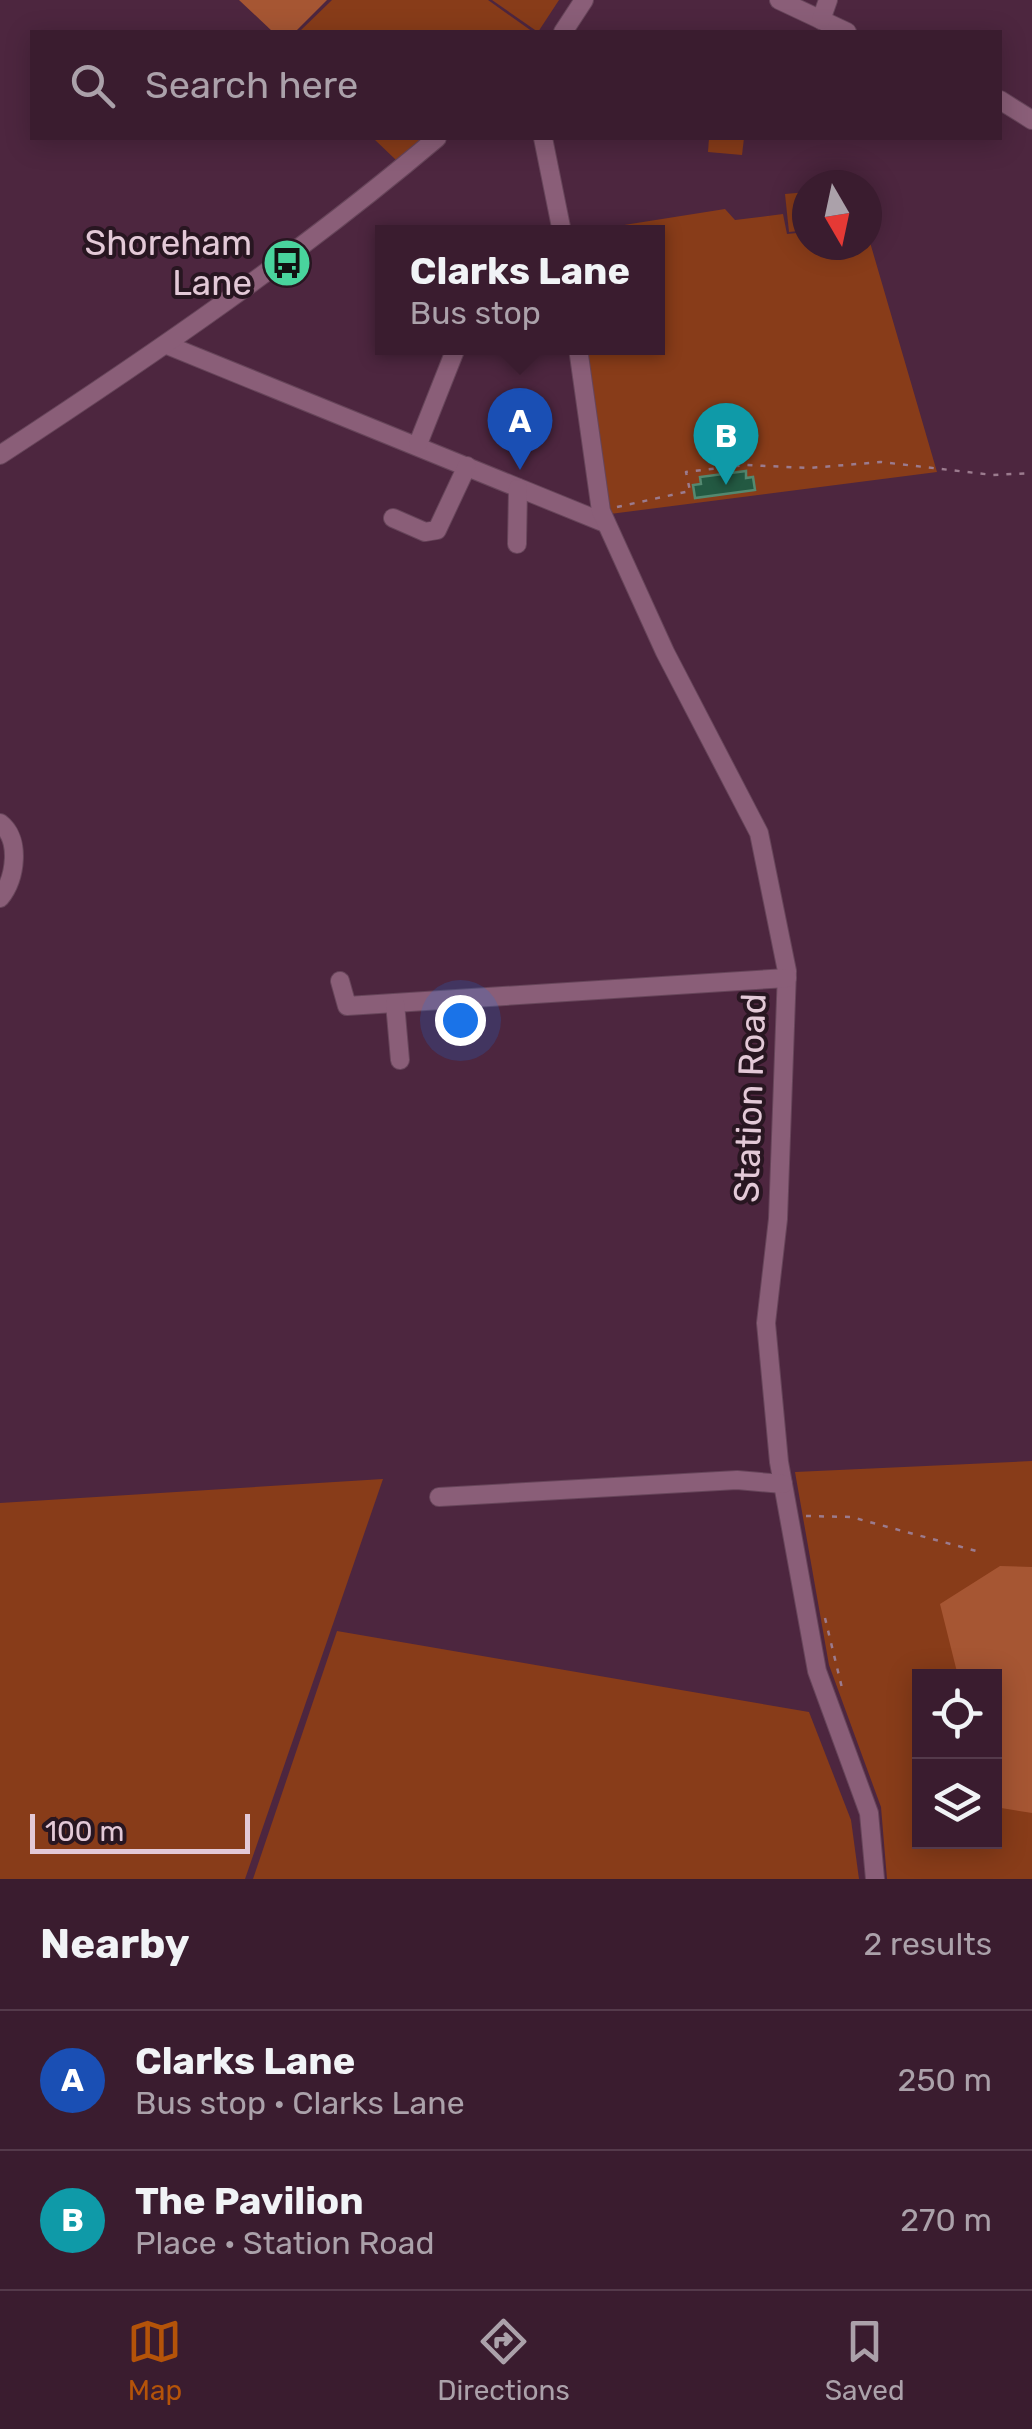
<!DOCTYPE html>
<html lang="en">
<head>
<meta charset="utf-8">
<style>
	:root { --surface:#3a1c2f; --page:#412537; --text:#f1f3f6; --muted:#aba1aa; --line:#543a4b; --accent:#b45309 }
	body { margin:0; font-family:Rubik,sans-serif; background:var(--page); color:var(--text) }
	.controls { position:absolute; right:30px; bottom:30px; display:grid; overflow:hidden; border-radius:0px; box-shadow:0 5px 25px #0003 }
	.controls button { width:90px; height:90px; display:grid; place-items:center; padding:0; border:0; border-bottom:2px solid var(--line); background:var(--surface); color:var(--text); font:50px sans-serif }
	.compass { position:absolute; left:792px; top:170px; width:90px; height:90px; border-radius:50%; background:var(--surface); box-shadow:0 5px 25px #0003; rotate:171deg }
	.scale { position:absolute; left:30px; bottom:25px; width:220px; box-sizing:border-box; padding-left:10px; border:5px solid #e3c9d7; border-top:0; font-size:28px; line-height:35px; white-space:nowrap; color:#e3c9d7; -webkit-text-stroke:8px #281621; paint-order:stroke }
	.you { position:absolute; left:460px; top:1020px; width:35px; height:35px; margin:-25px; border:8px solid #fff; border-radius:50%; background:#1a73e8; box-shadow:0 0 0 15px #1a73e833 }
	.badge { display:grid; place-items:center; width:65px; height:65px; border-radius:50%; background:var(--accent); color:#fff; font-size:32px; font-weight:700 }
	.pin { position:absolute; translate:-50% -82px; filter:drop-shadow(0 2px 5px #0008) }
	.pin::after { content:''; position:absolute; top:52px; width:35px; height:30px; background:inherit; clip-path:polygon(0 0,100% 0,50% 100%) }
	.popup { position:absolute; left:375px; top:225px; width:290px; height:130px; box-sizing:border-box; display:grid; place-content:center; border-radius:0px; background:var(--surface); filter:drop-shadow(0 2px 8px #0005); font-size:32px; white-space:nowrap; color:var(--muted) }
	.popup b { font-size:38px; color:var(--text) }
	.popup::after { content:''; position:absolute; left:50%; top:100%; margin-left:-20px; border:20px solid transparent; border-top-color:var(--surface) }
	.list { margin:0; padding:0; list-style:none }
	h2 { display:flex; justify-content:space-between; align-items:center; height:130px; margin:0; padding:0 40px; font-size:42px }
	h2 small { font-size:32px; font-weight:400; color:var(--muted) }
	.list li { display:grid; grid-template-columns:65px 1fr auto; gap:30px; align-items:center; box-sizing:border-box; height:140px; padding:0 40px; border-top:2px solid var(--line) }
	.list b { display:block; font-size:38px; white-space:nowrap }
	.list p { margin:0; font-size:32px; white-space:nowrap; color:var(--muted) }
	.list em { font-size:32px; font-style:normal; color:var(--muted) }
	.icon { flex:none; width:55px; height:55px; fill:none; stroke:currentColor; stroke-width:2; stroke-linecap:round; stroke-linejoin:round }
	.map { position:relative; flex:none; width:1032px; height:1879px; overflow:hidden }
	.search { position:absolute; background:var(--surface); box-shadow:0 5px 25px #0003; left:30px; right:30px; top:30px; height:110px; display:flex; align-items:center; gap:25px; box-sizing:border-box; padding:0 35px; border-radius:0px; color:var(--muted); font-size:38px }
	.sheet { height:410px; background:var(--surface) }
	nav { display:flex; justify-content:space-around; align-items:center; box-sizing:border-box; height:140px; border-top:2px solid var(--line); background:var(--surface); font-size:28px; color:var(--muted) }
	nav a { display:grid; justify-items:center; gap:5px }
	nav .on { color:var(--accent) }
	.map>svg:first-child { display:block }
	.green { fill:#883c19; fill-rule:evenodd }
	.forest { fill:#a65633 }
	.building { fill:#235942; stroke:#548970; stroke-width:2.5 }
	.lines { fill:none; stroke-linecap:round; stroke-linejoin:round }
	.minor-casing { stroke:#67455a; stroke-width:20 }
	.path { stroke:#9b7b8e; stroke-width:2.5; stroke-dasharray:5 8; stroke-linecap:butt }
	.minor { stroke:#8a5e78; stroke-width:18 }
	.labels { text-anchor:middle; stroke-width:8; stroke-linejoin:round; paint-order:stroke }
	.poi-label { font-size:35px; fill:#e3c9d7; stroke:#281621; text-anchor:end }
	.street-label { font-size:35px; fill:#e3c9d7; stroke:#281621 }
</style>
</head>
<body>
<div class="map">
<svg width="1032" height="1879" viewBox="0 0 1032 1879">
	<rect width="100%" height="100%" fill="#4d263f"/>
	<g class="green">
		<path d="M332,0H488L533,32H299Z"/>
		<path d="M492,0H559L538,32Z"/>
		<path d="M373,138H422L396,160Z"/>
		<path d="M709,138H744L742,155L708,152Z"/>
		<path d="M807,192V230L789,232L785,194Z"/>
		<path d="M725,209L735,220L783,214L787,234L807,232V245H867V232L937,472L610,514L582,348H658V232H580Z"/>
		<path d="M1032,1461V1879H887L881,1807L829,1665L795,1472ZM920,1676H994V1842H920Z"/>
		<path d="M383,1479L245,1879H0V1503Z"/>
		<path d="M337,1631L809,1712L851,1820L859,1879H253Z"/>
	</g>
	<g class="forest">
		<path d="M239,0H327L295,32H273Z"/>
		<path d="M1000,1566L1032,1567V1813L995,1807L994,1676H958L940,1604Z"/>
	</g>
	<path class="building" d="M746,471V478L753,477L755,490L695,498L693,485L701,484L700,477Z"/>
	<g class="lines">
		<g class="minor-casing">
			<g id="minor">
				<path d="M779,0L847,32"/>
				<path d="M821,20L828,0"/>
				<path d="M563,32L584,0"/>
				<path d="M1000,100L1032,120"/>
				<path d="M543,138L562,232"/>
				<path d="M167,345L605,523"/>
				<path d="M578,348L601,511L665,652L759,833L787,971L778,1219L766,1323L779,1462L817,1671L869,1813L875,1879"/>
				<path d="M418,444L456,348"/>
				<path d="M0,455C151,356 300,254 437,138"/>
				<path d="M393,518L425,532L437,530L467,466"/>
				<path d="M517,544L518,488"/>
				<path d="M0,823C21,839 16,878 0,898"/>
				<path d="M340,981L347,1006L787,978"/>
				<path d="M395,1003L400,1060"/>
				<path d="M439,1497L737,1480L783,1484"/>
			</g>
		</g>
		<g class="path">
			<path d="M617,507L690,491L686,472L746,465L809,468L881,462L993,475L1032,473"/>
			<path d="M806,1516L851,1517L980,1552"/>
			<path d="M825,1618L842,1688"/>
		</g>
		<use href="#minor" class="minor"/>
	</g>
	<defs>
		<g id="bus-disc" transform="scale(2.5)"><circle r="9.5" fill="#49d49d" stroke="#281621"/><path d="M-5-6H5V4H4V6H2V4H-2V6H-4V4H-5ZM-3.5-4V0h7V-4ZM-3.5 1.2v1.5H-2V1.2ZM2 1.2v1.5H3.5V1.2Z" fill="#111"/></g>
	</defs>
	<g fill-rule="evenodd">
		<use href="#bus-disc" x="287" y="263"/>
	</g>
	<g class="labels">
		<g class="poi-label">
			<text x="252" y="255">Shoreham<tspan x="252" dy="40">Lane</tspan></text>
		</g>
		<g class="street-label">
			<text transform="translate(750 1098) rotate(-88)" y="12">Station Road</text>
		</g>
	</g>
</svg>
<div class="controls">
<button><svg class="icon" aria-label="locate" viewBox="0 0 24 24"><circle cx="12" cy="12" r="6"/><path d="M12 2v4M12 18v4M2 12h4M18 12h4"/></svg></button>
<button><svg class="icon" aria-label="layers" viewBox="0 0 24 24"><path d="M12 4l9 5-9 5-9-5zM3 14l9 5 9-5"/></svg></button>
</div>
<svg class="compass" viewBox="-18 -18 36 36"><path d="M0-13l5 13h-10z" fill="#e53935"/><path d="M0 13l5-13h-10z" fill="#aba1aa"/></svg>
<div class="scale">100 m</div>
<div class="you"></div>
<div class="pin badge" style="left:520px;top:470px;background:#1a4fb4">A</div>
<div class="popup"><b>Clarks Lane</b>Bus stop</div>
<div class="pin badge" style="left:726px;top:485px;background:#0f9aa8">B</div>
<div class="search"><svg class="icon" aria-label="search" viewBox="0 0 24 24"><circle cx="10" cy="10" r="6"/><path d="M15 15l6 6"/></svg>Search here</div>
</div>
<section class="sheet">
<h2>Nearby<small>2 results</small></h2>
<ul class="list">
<li><span class="badge" style="background:#1a4fb4">A</span><div><b>Clarks Lane</b><p>Bus stop · Clarks Lane</p></div><em>250 m</em></li>
<li><span class="badge" style="background:#0f9aa8">B</span><div><b>The Pavilion</b><p>Place · Station Road</p></div><em>270 m</em></li>
</ul>
</section>
<nav>
<a class="on"><svg class="icon" aria-label="map" viewBox="0 0 24 24"><path d="M3 6l6-2 6 2 6-2v14l-6 2-6-2-6 2zM9 4v14M15 6v14"/></svg>Map</a>
<a><svg class="icon" aria-label="directions" viewBox="0 0 24 24"><path d="M12 3l9 9-9 9-9-9zM9 14v-3h6M13 9l2 2-2 2"/></svg>Directions</a>
<a><svg class="icon" aria-label="saved" viewBox="0 0 24 24"><path d="M7 4h10v16l-5-4-5 4z"/></svg>Saved</a>
</nav>
</body>
</html>
